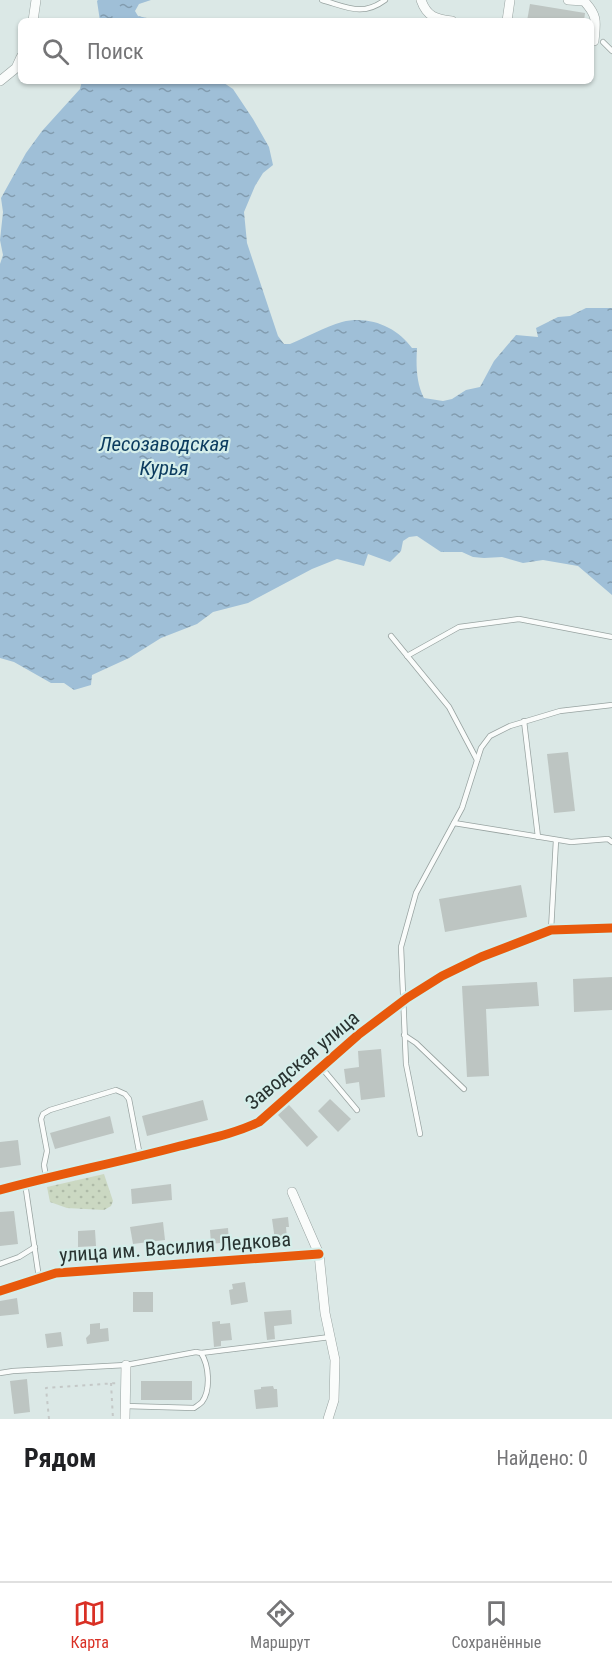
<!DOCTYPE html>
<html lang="ru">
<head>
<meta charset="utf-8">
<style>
	:root { --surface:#fff; --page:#f6f6f6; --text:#202124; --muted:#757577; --line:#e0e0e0; --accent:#d93025 }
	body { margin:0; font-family:"Roboto Condensed",sans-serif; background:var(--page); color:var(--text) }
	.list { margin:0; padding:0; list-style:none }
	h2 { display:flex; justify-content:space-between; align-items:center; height:78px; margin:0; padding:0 24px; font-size:26px }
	h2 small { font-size:20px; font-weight:400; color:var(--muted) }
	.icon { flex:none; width:33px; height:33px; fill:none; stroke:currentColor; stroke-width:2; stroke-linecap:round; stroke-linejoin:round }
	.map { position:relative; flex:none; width:612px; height:1419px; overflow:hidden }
	.search { position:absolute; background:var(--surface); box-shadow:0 2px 4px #0004; left:18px; right:18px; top:18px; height:66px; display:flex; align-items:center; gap:15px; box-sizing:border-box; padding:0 21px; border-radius:9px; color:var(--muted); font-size:22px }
	.sheet { height:162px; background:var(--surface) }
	nav { display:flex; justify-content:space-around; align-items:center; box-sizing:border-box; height:84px; border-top:2px solid var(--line); background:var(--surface); font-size:16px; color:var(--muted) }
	nav a { display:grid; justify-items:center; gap:3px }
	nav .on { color:var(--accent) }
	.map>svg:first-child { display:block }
	.grass { fill:url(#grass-dots) }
	.water { fill:url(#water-ripples) }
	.building { fill:#bdc5c2 }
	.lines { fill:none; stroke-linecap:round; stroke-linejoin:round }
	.service-casing { stroke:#98a3a1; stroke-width:6 }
	.minor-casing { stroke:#98a3a1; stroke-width:10 }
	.path { stroke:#c4c8c7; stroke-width:2; stroke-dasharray:3 4.5; stroke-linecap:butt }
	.service { stroke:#fafcfb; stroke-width:4.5 }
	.minor { stroke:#fafcfb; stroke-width:9 }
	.cycleway-casing { stroke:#d5eeea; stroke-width:13 }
	.cycleway { stroke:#e8590c; stroke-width:9 }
	.labels { text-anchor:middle; stroke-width:4.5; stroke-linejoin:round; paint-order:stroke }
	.street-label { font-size:20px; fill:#283230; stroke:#d5eeea }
	.water-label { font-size:21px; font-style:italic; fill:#0b3b5e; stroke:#d5eeea }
</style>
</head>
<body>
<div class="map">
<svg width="612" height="1419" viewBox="0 0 612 1419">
	<defs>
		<pattern id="grass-dots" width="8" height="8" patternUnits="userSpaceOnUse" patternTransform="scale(1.5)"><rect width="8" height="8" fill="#cbd8c2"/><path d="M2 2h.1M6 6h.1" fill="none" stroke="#aebaa7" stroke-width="1.8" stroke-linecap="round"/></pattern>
		<pattern id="water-ripples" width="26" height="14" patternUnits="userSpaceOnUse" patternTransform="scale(1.5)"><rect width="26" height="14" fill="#9fbfd7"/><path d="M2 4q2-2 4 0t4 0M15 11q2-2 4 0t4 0" fill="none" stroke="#829caf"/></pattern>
	</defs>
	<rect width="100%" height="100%" fill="#dbe8e6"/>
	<path class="grass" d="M104,1174L113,1201L111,1206L104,1210L67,1208L50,1202L47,1187Z"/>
	<g class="water">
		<path d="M98,0H151L139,4L135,11L138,16L160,21H100L97,1Z"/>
		<path d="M82,81H221L233,89L253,119L269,147L273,165L263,173L255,186L244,212L247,243L278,336L284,344H290C307,337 325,327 342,322C369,315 397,327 412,348H417C416,364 416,383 424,398L443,401L452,399L466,390L480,387L494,361L516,335L538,337L536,328L558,317L570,316L586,308H612V595L578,566L543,560L523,563L502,557L484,558L473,557L462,552H441L417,536L409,537L403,541L401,551L390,562L368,554L364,566L337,559L312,569L248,603L213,612L197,624L161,638L129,658L92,675L91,685L74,690L64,683H51L14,662L0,658V264L3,255L0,240L3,212L1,198L26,153L42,131L80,89Z"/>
	</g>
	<g class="building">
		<path d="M530,4L585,13L584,21H527Z"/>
		<path d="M568,752L575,811L554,813L547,754Z"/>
		<path d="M521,885L527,917L445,932L439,899Z"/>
		<path d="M612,977V1010L574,1012L573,979Z"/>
		<path d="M537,982L539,1006L486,1009L489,1076L467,1077L462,986Z"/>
		<path d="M381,1049L385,1097L361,1100L359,1082L346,1084L344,1069L359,1067L358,1051Z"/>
		<path d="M330,1099L351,1119L338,1132L318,1111Z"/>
		<path d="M203,1100L208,1120L147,1136L142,1116Z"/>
		<path d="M289,1105L318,1137L307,1147L278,1115Z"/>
		<path d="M110,1116L114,1133L55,1149L50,1133Z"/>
		<path d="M18,1140L21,1165L0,1168V1142Z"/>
		<path d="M171,1184L172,1200L132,1204L131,1189Z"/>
		<path d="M14,1211L18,1244L0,1246V1212Z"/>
		<path d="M288,1217L289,1227H286L287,1239L275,1240L272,1219Z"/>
		<path d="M163,1222L165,1240L133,1244L130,1227Z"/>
		<path d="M228,1228L229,1242L211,1244L210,1230Z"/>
		<path d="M95,1230L96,1246L78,1247V1231Z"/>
		<path d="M245,1282L248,1302L231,1305L229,1290L233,1289L232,1284Z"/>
		<rect x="133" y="1292" width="20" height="20"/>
		<path d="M17,1298L19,1314L0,1316V1301Z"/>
		<path d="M291,1310L292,1324L274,1326L275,1339L267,1340L264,1312Z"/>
		<path d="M220,1321V1324L230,1323L232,1340L221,1341V1346L214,1347L212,1322Z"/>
		<path d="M100,1323V1329L108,1328L109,1341L87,1344L86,1338L90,1334V1324Z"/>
		<path d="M61,1332L63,1346L47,1348L45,1334Z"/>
		<path d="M27,1379L30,1412L14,1414L10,1381Z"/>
		<rect x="141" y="1381" width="51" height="19"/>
		<path d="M273,1386L274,1389H277L278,1407L256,1409L254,1390L261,1389V1387Z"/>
	</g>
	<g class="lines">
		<g class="service-casing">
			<g id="service">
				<path d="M322,0C347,7 362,17 385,0"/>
				<path d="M603,42L612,51"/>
				<path d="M391,636L449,707L477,760"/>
				<path d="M407,656L459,627L519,619L612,637"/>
				<path d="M524,721L538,837"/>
				<path d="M454,823L571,842L608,839L612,842"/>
				<path d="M551,930L556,840"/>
				<path d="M404,1035L416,1043L464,1089"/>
				<path d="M321,1067L357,1110"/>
				<path d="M420,1134L406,1064L401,947L416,893L462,808L481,748L490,736L510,726L560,711L612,705"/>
				<path d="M46,1177L44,1165L47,1151L41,1119L43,1114L50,1110L116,1090L125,1094L129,1099L140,1156"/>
				<path d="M25,1183L39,1278"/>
				<path d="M0,1264L19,1257L35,1247"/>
				<path d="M201,1353L330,1337"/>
				<path d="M0,1373L13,1371L126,1365L196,1352L201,1353C209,1365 211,1390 202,1402C200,1404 197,1406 194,1408L125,1406"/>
			</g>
		</g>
		<g class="minor-casing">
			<g id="minor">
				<path d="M421,0C427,17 436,19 452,21"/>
				<path d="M568,0L584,1C598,16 596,22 594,41"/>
				<path d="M33,21L36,0"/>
				<path d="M507,21L510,0"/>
				<path d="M0,81L16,68L21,57"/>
				<path d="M0,1190C59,1174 120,1162 180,1146C207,1139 234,1134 259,1122L358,1035L407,998L442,976L481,957L551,930L612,928"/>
				<path d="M292,1192L319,1254L325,1313L335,1360L334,1400L328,1419"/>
				<path d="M0,1291L56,1273L319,1254"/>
				<path d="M125,1419L126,1365"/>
			</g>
		</g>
		<g class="path">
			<path d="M111,1383L113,1419"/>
			<path d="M49,1419L46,1388L117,1383"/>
		</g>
		<use href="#service" class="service"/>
		<use href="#minor" class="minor"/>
		<g class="cycleway-casing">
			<g id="cycleway">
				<path d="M0,1190C59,1174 120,1162 180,1146C207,1139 234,1134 259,1122L358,1035L407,998L442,976L481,957L551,930L612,928"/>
				<path d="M0,1291L56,1273L319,1254"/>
			</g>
		</g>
		<use href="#cycleway" class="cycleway"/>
	</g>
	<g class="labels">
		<g class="street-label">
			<text transform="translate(302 1060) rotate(-40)" y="7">Заводская улица</text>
			<text transform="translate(175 1247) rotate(-4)" y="7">улица им. Василия Ледкова</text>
		</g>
		<g class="water-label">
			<text x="164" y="451">Лесозаводская<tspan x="164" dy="24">Курья</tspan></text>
		</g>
	</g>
</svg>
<div class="search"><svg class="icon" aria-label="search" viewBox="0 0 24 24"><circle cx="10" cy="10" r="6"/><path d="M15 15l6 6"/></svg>Поиск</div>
</div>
<section class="sheet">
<h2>Рядом<small>Найдено: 0</small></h2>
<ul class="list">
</ul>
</section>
<nav>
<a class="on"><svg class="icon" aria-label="map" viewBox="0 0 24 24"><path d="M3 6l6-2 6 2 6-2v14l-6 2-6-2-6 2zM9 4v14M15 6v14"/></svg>Карта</a>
<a><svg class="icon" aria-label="directions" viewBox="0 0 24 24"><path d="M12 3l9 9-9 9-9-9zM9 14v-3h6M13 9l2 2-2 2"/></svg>Маршрут</a>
<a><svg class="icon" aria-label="saved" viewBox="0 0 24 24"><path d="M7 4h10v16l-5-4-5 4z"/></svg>Сохранённые</a>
</nav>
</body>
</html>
